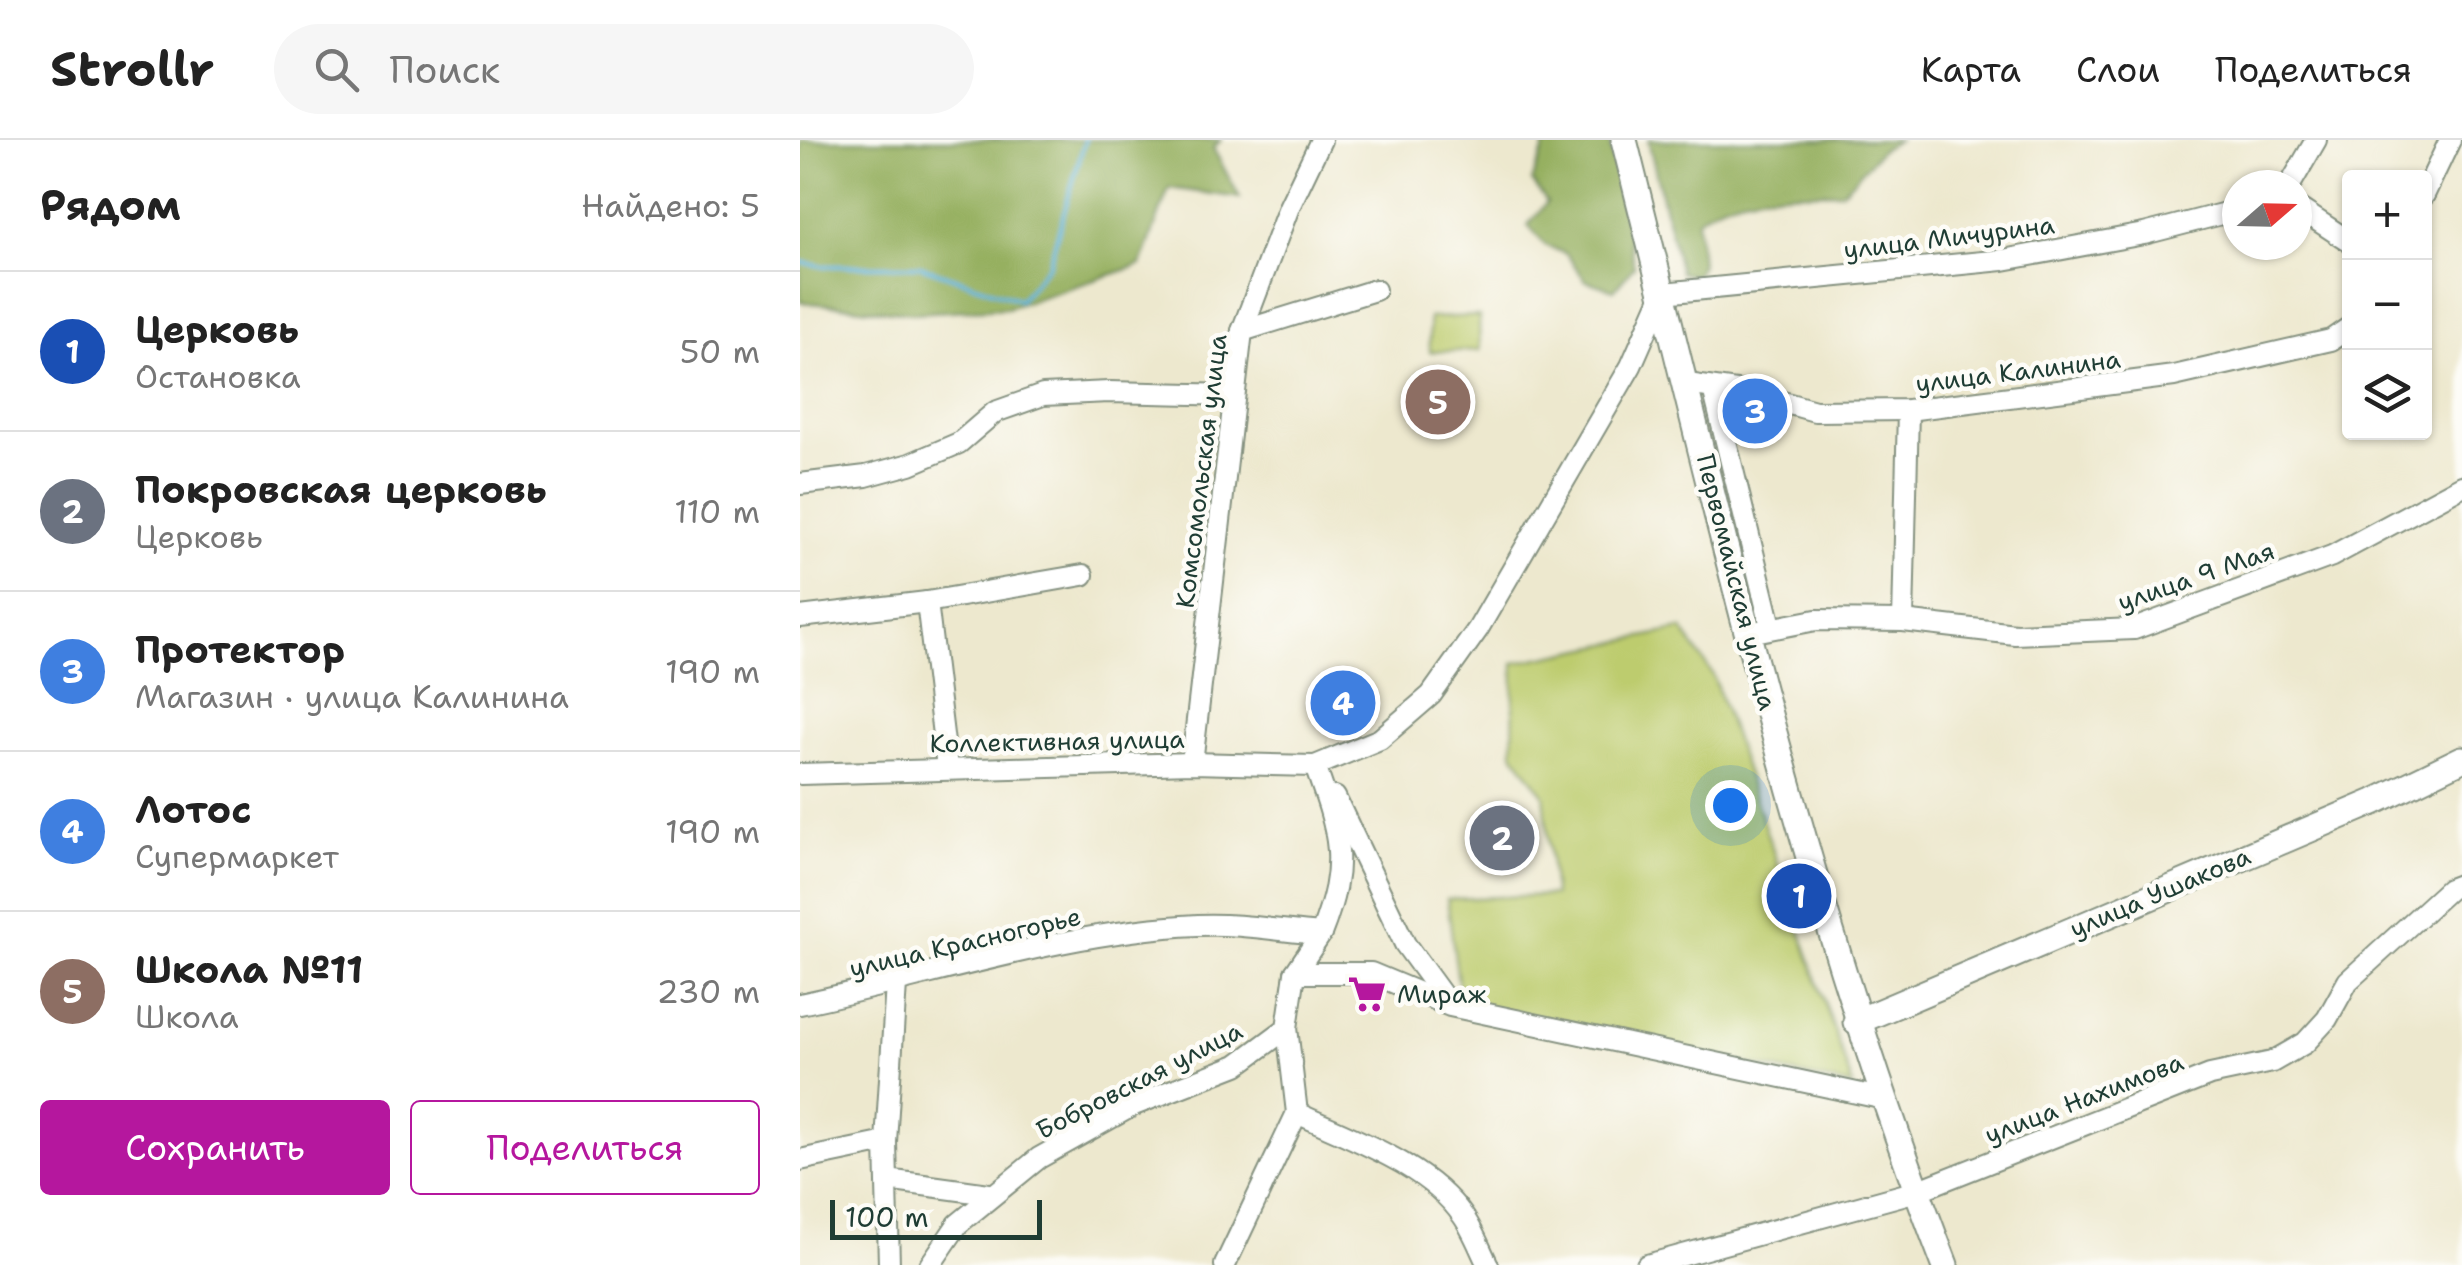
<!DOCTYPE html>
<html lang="ru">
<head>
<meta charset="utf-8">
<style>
	:root { --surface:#fff; --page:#f6f6f6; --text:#222; --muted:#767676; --line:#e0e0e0; --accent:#b5179e }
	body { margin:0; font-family:"Shantell Sans",sans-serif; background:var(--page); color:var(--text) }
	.controls { position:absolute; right:30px; top:30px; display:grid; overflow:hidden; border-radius:10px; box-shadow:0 2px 8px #0004 }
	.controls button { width:90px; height:90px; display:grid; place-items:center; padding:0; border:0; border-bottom:2px solid var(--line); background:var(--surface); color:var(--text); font:50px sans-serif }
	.compass { position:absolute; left:1422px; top:30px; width:90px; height:90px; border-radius:50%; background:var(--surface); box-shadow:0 2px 8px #0004; rotate:70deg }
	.scale { position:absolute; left:30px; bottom:25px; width:212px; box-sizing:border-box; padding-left:10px; border:5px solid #1f3d34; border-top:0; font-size:28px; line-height:35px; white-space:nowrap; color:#1f3d34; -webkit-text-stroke:8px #fdfcf7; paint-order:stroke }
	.you { position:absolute; left:930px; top:665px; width:35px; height:35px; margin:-25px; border:8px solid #fff; border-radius:50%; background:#1a73e8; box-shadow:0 0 0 15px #1a73e833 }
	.badge { display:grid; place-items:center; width:65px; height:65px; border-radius:50%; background:var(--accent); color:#fff; font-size:32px; font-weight:700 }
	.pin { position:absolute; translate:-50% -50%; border:5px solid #fff; box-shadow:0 2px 10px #0006 }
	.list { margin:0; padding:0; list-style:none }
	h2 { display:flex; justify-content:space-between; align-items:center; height:130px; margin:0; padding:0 40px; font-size:42px }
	h2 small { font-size:32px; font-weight:400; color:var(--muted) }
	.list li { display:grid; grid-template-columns:65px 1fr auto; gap:30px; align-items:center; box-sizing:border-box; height:160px; padding:0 40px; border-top:2px solid var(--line) }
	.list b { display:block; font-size:38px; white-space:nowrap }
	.list p { margin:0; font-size:32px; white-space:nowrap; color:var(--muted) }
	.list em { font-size:32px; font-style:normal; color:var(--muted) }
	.actions { display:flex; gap:20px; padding:30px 40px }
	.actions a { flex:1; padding:22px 0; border:2px solid var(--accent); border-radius:10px; text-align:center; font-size:35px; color:var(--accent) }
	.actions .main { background:var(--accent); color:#fff }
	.icon { flex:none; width:55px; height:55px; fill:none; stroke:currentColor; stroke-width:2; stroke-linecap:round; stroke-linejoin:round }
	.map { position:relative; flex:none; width:1662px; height:1125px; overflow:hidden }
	header { display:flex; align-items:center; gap:60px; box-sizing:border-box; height:140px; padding:0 50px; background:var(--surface); border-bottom:2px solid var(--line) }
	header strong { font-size:48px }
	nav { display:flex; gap:55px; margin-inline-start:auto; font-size:35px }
	.search { width:700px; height:90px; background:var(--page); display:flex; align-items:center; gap:25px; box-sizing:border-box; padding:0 35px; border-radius:55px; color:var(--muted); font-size:38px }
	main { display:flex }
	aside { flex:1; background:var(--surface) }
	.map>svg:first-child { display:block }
	.green { fill:#bdcc6e; stroke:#6e8451; stroke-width:2.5 }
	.forest { fill:#96b061; stroke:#5a764a; stroke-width:2.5 }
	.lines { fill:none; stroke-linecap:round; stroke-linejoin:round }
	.stream { stroke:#61b5dd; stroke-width:4 }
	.minor-casing { stroke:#869281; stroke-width:24 }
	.major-casing { stroke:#869281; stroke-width:29 }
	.minor { stroke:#fff; stroke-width:20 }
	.major { stroke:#fff; stroke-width:25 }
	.labels { text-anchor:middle; stroke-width:9; stroke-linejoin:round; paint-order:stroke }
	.street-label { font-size:25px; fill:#1f3d34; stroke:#fdfcf7 }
	.poi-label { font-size:25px; fill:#1f3d34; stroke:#fdfcf7; text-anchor:start }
</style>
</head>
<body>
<header>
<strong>Strollr</strong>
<div class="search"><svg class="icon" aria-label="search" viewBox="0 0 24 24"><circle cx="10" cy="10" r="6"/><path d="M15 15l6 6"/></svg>Поиск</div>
<nav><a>Карта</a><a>Слои</a><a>Поделиться</a></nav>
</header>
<main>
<aside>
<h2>Рядом<small>Найдено: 5</small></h2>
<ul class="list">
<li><span class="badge" style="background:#1a4fb4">1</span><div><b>Церковь</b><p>Остановка</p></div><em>50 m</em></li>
<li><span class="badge" style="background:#6b7280">2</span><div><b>Покровская церковь</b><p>Церковь</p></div><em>110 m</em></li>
<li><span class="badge" style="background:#3f7fe0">3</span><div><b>Протектор</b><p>Магазин · улица Калинина</p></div><em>190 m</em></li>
<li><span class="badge" style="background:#3f7fe0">4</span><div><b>Лотос</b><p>Супермаркет</p></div><em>190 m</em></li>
<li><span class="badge" style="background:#8d6e63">5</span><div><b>Школа №11</b><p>Школа</p></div><em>230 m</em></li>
</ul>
<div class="actions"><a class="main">Сохранить</a><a>Поделиться</a></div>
</aside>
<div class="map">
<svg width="1662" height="1125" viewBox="0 0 1662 1125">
	<rect width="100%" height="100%" fill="#fdfcf7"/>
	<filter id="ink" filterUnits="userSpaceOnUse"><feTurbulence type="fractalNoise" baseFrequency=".01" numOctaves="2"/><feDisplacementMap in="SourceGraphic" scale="20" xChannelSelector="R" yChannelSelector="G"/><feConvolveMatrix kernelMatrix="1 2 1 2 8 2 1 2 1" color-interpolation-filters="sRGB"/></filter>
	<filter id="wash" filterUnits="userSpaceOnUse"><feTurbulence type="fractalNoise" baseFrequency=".0048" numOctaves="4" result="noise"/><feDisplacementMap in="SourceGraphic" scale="40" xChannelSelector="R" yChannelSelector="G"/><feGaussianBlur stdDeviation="2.25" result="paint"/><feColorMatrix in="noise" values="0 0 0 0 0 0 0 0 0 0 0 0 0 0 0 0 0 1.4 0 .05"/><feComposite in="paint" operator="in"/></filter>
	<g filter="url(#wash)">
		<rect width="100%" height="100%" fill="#ede8ce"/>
		<g class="green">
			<path d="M679,176L680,210L630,212L629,178Z"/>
			<path d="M882,489L913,535L1053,946L661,864L647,759L754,755L744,655L713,612L714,523Z"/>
		</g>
		<g class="forest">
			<path d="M0,0H421L413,8L440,58L369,48L341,125L207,168L113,173L0,162Z"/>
			<path d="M747,0H809L834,126L814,150L786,141L766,114L745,105L728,85L747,62L732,41Z"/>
			<path d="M848,0H1098L1082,9L1042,52C995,53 934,48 897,80L901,124L895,136L880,133Z"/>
		</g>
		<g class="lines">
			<path class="stream" d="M0,122L21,126H120L220,160L249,124L285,0"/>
		</g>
	</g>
	<g filter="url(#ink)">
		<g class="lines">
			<g class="minor-casing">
				<g id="minor">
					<path d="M1490,45L1516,0"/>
					<path d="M1624,55L1650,0"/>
					<path d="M1497,67L1550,102"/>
					<path d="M442,191L575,150"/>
					<path d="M887,244L950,253L1015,271L1108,270L1374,236L1531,200L1550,187"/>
					<path d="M913,248L971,486"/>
					<path d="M0,344L66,336L110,324L159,303L195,272L243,255L309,252L434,255"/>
					<path d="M127,462L147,628"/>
					<path d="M0,477L127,462L283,435"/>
					<path d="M1103,481L1108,270"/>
					<path d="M949,493L1016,480L1103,481L1215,494L1334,489L1532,416L1662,346"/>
					<path d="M392,623L442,191L489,67L521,0"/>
					<path d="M0,634L392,623L515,626L580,599L631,555L678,489L831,226L863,153L1203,120L1344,94L1437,70"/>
					<path d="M535,657L605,804L648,863"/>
					<path d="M495,833H571L650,866L1085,959"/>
					<path d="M0,864C132,837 263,791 398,785C438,783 481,791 521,794C549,722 540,696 515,626"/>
					<path d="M487,888L497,973C552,999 627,1024 663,1076C673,1090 680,1109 688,1125"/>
					<path d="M0,1020L86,1002"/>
					<path d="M87,1040L189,1054"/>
					<path d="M89,1125L86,1002L96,844"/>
					<path d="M130,1125L158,1084L239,1018L334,965L437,925L487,888L495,833L521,794"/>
					<path d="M425,1125L497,973"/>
					<path d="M847,1125L1117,1051L1410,935L1472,922L1505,903L1527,879L1548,841L1649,749L1662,744"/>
				</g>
			</g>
			<g class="major-casing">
				<g id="major">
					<path d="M824,0C919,378 1004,761 1145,1125"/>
					<path d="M1056,882L1574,662L1662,619"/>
				</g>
			</g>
			<use href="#minor" class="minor"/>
			<use href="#major" class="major"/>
		</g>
	</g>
	<defs>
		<g id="supermarket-bare" transform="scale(3)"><path d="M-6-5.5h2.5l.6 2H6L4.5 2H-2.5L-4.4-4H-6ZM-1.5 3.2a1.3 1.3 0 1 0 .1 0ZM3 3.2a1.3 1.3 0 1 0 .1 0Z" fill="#b5179e" stroke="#fdfcf7" stroke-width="2.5" paint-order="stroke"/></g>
	</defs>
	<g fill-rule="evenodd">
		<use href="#supermarket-bare" x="567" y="854"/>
	</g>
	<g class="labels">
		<g class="street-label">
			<text transform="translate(1149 97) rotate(-7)" y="9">улица Мичурина</text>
			<text transform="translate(1218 231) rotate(-7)" y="9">улица Калинина</text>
			<text transform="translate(401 331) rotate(-83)" y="9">Комсомольская улица</text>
			<text transform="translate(1396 436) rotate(-19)" y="9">улица 9 Мая</text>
			<text transform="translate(937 442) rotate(76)" y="9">Первомайская улица</text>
			<text transform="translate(257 601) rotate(-1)" y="9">Коллективная улица</text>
			<text transform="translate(1360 752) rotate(-23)" y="9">улица Ушакова</text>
			<text transform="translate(165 802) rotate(-13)" y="9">улица Красногорье</text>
			<text transform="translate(339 940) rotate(-27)" y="9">Бобровская улица</text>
			<text transform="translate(1284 958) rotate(-21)" y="9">улица Нахимова</text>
		</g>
		<g class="poi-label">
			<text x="597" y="863">Мираж</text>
		</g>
	</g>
</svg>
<div class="controls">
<button>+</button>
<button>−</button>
<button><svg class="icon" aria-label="layers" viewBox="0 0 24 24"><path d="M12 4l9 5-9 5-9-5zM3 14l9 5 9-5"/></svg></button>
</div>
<svg class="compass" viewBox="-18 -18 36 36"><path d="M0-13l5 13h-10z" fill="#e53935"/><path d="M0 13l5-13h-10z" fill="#767676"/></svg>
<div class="scale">100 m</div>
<div class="you"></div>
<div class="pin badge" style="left:999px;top:756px;background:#1a4fb4">1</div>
<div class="pin badge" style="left:702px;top:698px;background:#6b7280">2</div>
<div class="pin badge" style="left:955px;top:271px;background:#3f7fe0">3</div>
<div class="pin badge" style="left:543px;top:563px;background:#3f7fe0">4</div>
<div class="pin badge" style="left:638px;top:262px;background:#8d6e63">5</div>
</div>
</main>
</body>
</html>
